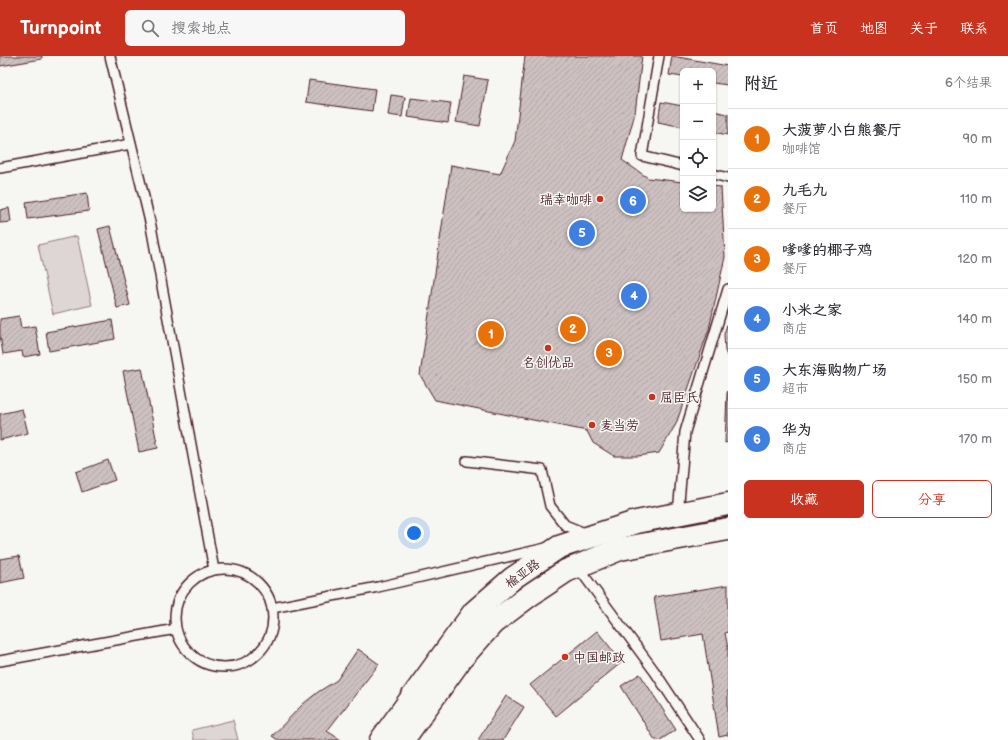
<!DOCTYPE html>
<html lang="zh">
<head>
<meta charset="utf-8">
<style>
	:root { --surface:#fff; --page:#f7f7f7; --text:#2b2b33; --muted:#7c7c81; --line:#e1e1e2; --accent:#c8321e }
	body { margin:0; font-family:"Balsamiq Sans","LXGW WenKai TC",sans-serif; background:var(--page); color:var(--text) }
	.controls { position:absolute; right:12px; top:12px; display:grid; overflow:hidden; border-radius:6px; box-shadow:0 1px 3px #0004 }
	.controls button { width:36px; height:36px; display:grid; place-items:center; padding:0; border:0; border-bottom:1px solid var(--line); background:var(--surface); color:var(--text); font:20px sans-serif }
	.you { position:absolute; left:414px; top:477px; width:14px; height:14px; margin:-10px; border:3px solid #fff; border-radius:50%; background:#1a73e8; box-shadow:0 0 0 6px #1a73e833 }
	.badge { display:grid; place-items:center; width:26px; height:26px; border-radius:50%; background:var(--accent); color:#fff; font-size:13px; font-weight:700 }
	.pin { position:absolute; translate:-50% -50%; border:2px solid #fff; box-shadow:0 1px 4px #0006 }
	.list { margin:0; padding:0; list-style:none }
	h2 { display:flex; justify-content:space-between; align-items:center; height:52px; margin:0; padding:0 16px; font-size:17px }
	h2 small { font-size:13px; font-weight:400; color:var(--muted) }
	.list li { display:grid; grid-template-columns:26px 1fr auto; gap:12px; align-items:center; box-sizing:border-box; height:60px; padding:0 16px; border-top:1px solid var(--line) }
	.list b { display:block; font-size:15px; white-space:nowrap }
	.list p { margin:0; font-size:13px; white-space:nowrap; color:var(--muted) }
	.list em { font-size:13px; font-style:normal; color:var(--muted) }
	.actions { display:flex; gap:8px; padding:12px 16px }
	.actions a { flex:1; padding:9px 0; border:1px solid var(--accent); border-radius:6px; text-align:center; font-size:14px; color:var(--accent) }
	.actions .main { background:var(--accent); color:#fff }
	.icon { flex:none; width:22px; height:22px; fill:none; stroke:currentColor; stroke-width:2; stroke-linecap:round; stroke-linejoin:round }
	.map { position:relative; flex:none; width:728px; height:684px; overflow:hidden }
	header { display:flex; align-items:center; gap:24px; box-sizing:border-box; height:56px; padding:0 20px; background:var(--accent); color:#fff }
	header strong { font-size:19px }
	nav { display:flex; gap:22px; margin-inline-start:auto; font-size:14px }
	.search { width:280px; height:36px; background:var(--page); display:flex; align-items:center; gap:10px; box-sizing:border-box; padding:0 14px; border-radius:6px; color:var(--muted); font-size:15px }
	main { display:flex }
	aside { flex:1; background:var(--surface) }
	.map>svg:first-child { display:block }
	.pitch { fill:#ddd6d5; stroke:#947a80 }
	.building { fill:url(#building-hatch); stroke:#4a1f2b }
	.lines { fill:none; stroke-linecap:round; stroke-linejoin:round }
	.lane-casing { stroke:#4a1f2b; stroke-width:12 }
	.highway-casing { stroke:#4a1f2b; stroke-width:25 }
	.lane { stroke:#f6f6f2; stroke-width:9 }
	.highway { stroke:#f6f6f2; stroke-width:22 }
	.poi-dot { fill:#c8321e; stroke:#f6f6f2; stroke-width:1.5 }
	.labels { text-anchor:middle; stroke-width:3; stroke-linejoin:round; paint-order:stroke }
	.poi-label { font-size:13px; fill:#4a1f2b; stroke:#f6f6f2; text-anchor:start }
	.street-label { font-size:13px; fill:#4a1f2b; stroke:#f6f6f2 }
</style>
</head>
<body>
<header>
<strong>Turnpoint</strong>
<div class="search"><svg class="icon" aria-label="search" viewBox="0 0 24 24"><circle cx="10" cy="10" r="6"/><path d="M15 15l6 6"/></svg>搜索地点</div>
<nav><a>首页</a><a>地图</a><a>关于</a><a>联系</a></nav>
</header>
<main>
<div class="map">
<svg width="728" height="684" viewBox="0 0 728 684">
	<defs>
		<pattern id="building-hatch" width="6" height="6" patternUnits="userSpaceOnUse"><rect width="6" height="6" fill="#ccc1c0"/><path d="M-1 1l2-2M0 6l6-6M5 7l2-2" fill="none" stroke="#b1a5a5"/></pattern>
	</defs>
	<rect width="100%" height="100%" fill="#f6f6f2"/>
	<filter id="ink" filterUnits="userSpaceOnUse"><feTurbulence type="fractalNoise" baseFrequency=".025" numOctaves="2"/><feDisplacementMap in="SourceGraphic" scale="8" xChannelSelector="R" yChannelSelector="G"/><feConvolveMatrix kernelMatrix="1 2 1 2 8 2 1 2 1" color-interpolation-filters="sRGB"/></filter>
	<g filter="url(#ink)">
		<g class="pitch">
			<path d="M77,180L92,249L53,258L38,189Z"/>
			<path d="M233,664L238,684H194L192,674Z"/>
		</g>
		<g class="building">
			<path d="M0,0H42V3L0,10Z"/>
			<path d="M525,0H642L635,57L622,104L648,122L683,126V153H713V130L721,131L725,201L709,273L676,368L659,397L638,400H614L593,387L587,375L435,344L420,319L451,109L500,118L515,85Z"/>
			<path d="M672,0L728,10V29L713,27V15H683V21L669,19Z"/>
			<path d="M464,20L488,24L480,70L456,66Z"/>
			<path d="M309,24L375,33L372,55L306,46Z"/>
			<path d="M391,39L405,41L402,61L388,59Z"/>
			<path d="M411,42L451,47L448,67L408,61Z"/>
			<path d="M661,46L683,50V71L658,66Z"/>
			<path d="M713,55L728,58V79L713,76Z"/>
			<path d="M87,137L89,155L28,163L26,146Z"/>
			<path d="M9,152L11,166L0,167V154Z"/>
			<path d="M110,170L130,249L117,252L98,173Z"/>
			<path d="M19,260L21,272L35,270L40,298L23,301L22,295L3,298L0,279V263Z"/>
			<path d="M112,264L115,283L49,295L46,276Z"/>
			<path d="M728,266V302L725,295L724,278Z"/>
			<path d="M142,312L158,392L139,396L123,315Z"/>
			<path d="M728,335V386L725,387L727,337Z"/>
			<path d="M22,353L28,377L0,384V358Z"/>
			<path d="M108,404L115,424L82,436L76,416Z"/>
			<path d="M19,500L24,522L0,527V503Z"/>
			<path d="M728,529V576L725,577L728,592V679L719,681L703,578L661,585L654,541Z"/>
			<path d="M597,575L622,606L556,660L530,629Z"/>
			<path d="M358,593L379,608L327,675L341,684H278L272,680L303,648L318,636L337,624Z"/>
			<path d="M640,618L676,674L660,684H655L621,630Z"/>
			<path d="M506,640L524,651L503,684H478Z"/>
		</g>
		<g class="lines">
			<g class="lane-casing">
				<g id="lane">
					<path d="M110,0L151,170L214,514"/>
					<path d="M659,0L642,100L683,110"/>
					<path d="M0,112L131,88"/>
					<path d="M713,118L728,122"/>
					<path d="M467,405L542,414L550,450L565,469L587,478"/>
					<path d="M678,458L685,376L728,233"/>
					<path d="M577,510L655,616L700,684"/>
					<circle cx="224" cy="562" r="49"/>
					<path d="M272,552L378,531L546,492"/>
					<path d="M0,605L176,573"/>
				</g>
			</g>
			<g class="highway-casing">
				<g id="highway">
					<path d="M381,684L474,556L513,522L559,491L636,466L728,448"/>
					<path d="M403,684L461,603L493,567L530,539L566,515L620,493L728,473"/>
				</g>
			</g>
			<use href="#lane" class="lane"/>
			<use href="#highway" class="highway"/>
		</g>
	</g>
	<g class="poi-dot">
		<circle cx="600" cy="143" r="4"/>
		<circle cx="548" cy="292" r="4"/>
		<circle cx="652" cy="341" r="4"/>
		<circle cx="592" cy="369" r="4"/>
		<circle cx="565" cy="601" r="4"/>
	</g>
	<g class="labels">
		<g class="poi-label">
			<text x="592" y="148" text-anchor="end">瑞幸咖啡</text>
			<text x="548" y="311" text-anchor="middle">名创优品</text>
			<text x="660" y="346">屈臣氏</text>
			<text x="600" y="374">麦当劳</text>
			<text x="573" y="606">中国邮政</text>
		</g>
		<g class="street-label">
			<text transform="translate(522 517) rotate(-36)" y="5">榆亚路</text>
		</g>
	</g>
</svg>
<div class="controls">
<button>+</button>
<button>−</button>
<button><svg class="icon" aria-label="locate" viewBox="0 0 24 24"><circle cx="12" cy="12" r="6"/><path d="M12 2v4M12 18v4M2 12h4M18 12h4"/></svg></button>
<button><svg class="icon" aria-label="layers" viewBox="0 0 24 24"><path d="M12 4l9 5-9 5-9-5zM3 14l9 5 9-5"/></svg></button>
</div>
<div class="you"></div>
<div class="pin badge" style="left:491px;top:278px;background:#e8710a">1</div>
<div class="pin badge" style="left:573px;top:273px;background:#e8710a">2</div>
<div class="pin badge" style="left:609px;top:297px;background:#e8710a">3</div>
<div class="pin badge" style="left:634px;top:240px;background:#3f7fe0">4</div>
<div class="pin badge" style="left:582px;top:177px;background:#3f7fe0">5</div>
<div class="pin badge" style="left:633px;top:145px;background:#3f7fe0">6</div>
</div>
<aside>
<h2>附近<small>6个结果</small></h2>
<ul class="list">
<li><span class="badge" style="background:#e8710a">1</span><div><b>大菠萝小白熊餐厅</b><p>咖啡馆</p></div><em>90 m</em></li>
<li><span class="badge" style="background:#e8710a">2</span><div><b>九毛九</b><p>餐厅</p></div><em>110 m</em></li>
<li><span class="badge" style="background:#e8710a">3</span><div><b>嗲嗲的椰子鸡</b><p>餐厅</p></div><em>120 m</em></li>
<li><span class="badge" style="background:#3f7fe0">4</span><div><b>小米之家</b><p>商店</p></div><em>140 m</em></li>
<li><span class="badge" style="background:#3f7fe0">5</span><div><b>大东海购物广场</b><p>超市</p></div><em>150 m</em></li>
<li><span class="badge" style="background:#3f7fe0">6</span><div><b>华为</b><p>商店</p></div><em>170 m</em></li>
</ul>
<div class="actions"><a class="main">收藏</a><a>分享</a></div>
</aside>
</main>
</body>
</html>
